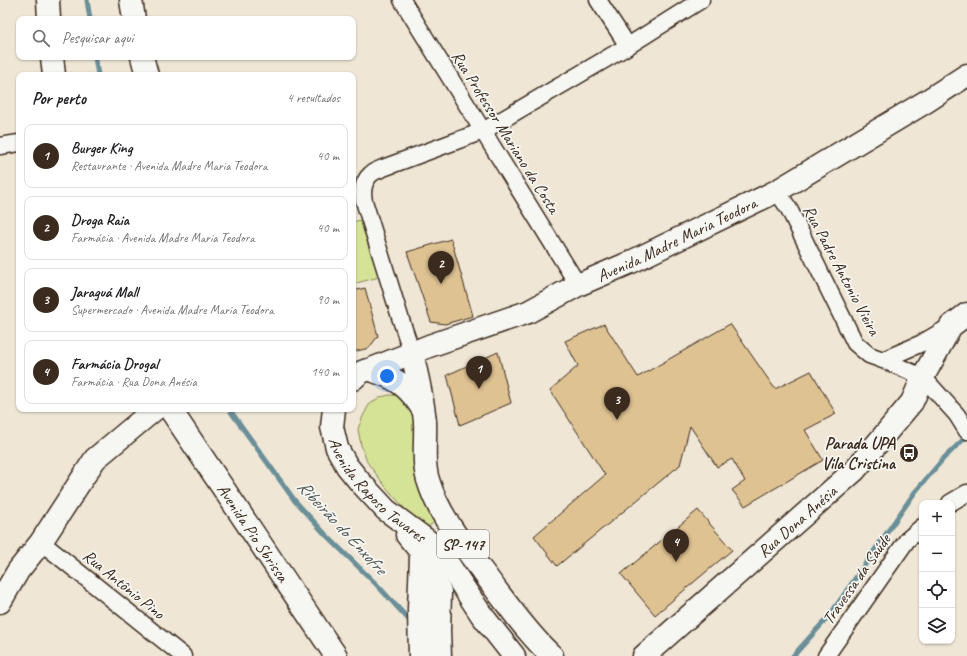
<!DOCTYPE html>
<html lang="pt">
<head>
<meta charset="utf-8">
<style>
	:root { --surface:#fff; --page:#f2f2f2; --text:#202124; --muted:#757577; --line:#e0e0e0; --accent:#3b2a1e }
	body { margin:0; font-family:Caveat,sans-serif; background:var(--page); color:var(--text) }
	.controls { position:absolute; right:12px; bottom:12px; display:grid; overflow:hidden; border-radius:8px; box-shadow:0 1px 3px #0004 }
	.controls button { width:36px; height:36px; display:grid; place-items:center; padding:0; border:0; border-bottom:1px solid var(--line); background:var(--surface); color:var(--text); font:20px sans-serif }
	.you { position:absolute; left:387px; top:376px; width:14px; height:14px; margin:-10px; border:3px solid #fff; border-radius:50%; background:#1a73e8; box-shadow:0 0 0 6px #1a73e833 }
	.badge { display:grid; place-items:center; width:26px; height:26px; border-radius:50%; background:var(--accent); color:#fff; font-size:13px; font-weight:700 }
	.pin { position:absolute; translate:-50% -33px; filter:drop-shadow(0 1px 2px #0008) }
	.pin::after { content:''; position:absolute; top:21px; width:14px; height:12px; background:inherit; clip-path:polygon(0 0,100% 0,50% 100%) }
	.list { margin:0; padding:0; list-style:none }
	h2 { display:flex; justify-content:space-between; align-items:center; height:52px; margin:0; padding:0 16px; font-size:17px }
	h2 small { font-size:13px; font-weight:400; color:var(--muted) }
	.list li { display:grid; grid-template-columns:26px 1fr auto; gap:12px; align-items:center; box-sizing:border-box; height:64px; margin:0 8px 8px; padding:0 8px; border:1px solid var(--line); border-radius:8px }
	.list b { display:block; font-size:15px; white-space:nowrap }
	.list p { margin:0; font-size:13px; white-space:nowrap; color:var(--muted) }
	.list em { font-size:13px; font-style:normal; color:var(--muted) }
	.icon { flex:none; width:22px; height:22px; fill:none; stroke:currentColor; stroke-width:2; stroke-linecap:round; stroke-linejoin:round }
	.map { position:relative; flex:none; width:967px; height:656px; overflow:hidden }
	.search { position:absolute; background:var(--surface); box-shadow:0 1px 3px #0004; left:16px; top:16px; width:340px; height:44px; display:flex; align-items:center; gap:10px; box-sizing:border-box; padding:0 14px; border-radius:8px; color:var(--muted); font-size:15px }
	.panel { position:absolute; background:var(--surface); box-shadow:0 1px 3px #0004; left:16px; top:72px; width:340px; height:340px; border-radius:8px }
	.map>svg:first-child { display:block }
	.green { fill:#d5e397; stroke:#88865a }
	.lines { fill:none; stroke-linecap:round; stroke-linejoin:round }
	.stream { stroke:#6a8f98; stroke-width:5 }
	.building { fill:#dec292; stroke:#3b2a1e }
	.street-casing { stroke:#3b2a1e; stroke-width:19 }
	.secondary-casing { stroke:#3b2a1e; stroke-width:25 }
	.primary-casing { stroke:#3b2a1e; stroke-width:25 }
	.street { stroke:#f6f6f2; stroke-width:16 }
	.secondary { stroke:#f6f6f2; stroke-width:22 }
	.primary { stroke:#f6f6f2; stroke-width:22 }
	.labels { text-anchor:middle; stroke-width:3.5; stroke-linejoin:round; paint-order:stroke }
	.shield { fill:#f6f6f2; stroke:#73675e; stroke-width:1 }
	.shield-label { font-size:16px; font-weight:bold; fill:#3b2a1e }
	.street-label { font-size:17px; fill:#3b2a1e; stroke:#f6f6f2 }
	.poi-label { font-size:17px; font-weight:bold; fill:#3b2a1e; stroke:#f6f6f2; text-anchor:end }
	.water-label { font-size:18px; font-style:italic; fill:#4e5451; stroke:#f6f6f2 }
</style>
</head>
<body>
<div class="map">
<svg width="967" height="656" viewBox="0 0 967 656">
	<rect width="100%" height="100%" fill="#efe6d5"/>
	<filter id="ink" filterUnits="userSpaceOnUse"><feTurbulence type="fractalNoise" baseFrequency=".025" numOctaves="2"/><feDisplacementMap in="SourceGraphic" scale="8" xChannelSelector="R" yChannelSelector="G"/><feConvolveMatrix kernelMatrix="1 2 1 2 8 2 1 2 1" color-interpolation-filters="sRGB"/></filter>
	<g filter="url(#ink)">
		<g class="green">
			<path d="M360,220L379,277L353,284V222Z"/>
			<path d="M390,395L401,396L410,401L438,520L423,530L385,486L367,462L361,445L358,429L363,416L369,405L380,397Z"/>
		</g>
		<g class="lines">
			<g class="stream">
				<path d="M87,0L90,19"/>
				<path d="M95,57L98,75"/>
				<path d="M229,409L295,501L326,535L377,585L412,623"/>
				<path d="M793,656L830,615L915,492L944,458L967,436"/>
			</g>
		</g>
		<g class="building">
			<path d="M451,239L473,316L445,324L431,322L407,252Z"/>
			<path d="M365,288L378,336L369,348L353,352V291Z"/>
			<path d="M604,324L638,377L730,324L775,389L811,371L836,414L805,430L823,460L745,506L732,490L745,481L732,459L717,467L690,426L680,465L557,566L534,536L605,475L550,390L578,366L565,341Z"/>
			<path d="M498,352L511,403L460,425L447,375Z"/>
			<path d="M698,510L732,550L655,615L621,574Z"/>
		</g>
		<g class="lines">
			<g class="street-casing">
				<g id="street">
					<path d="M402,0L578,285"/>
					<path d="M598,0L628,46"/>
					<path d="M0,146L19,143"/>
					<path d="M777,191L789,209L855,343L869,355L883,360L923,377L957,415L967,431"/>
					<path d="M412,353L400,317L364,201C362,191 363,181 371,174C374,171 379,170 383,168L483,131L628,46L701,0"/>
					<path d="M883,360L922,343L951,326"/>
					<path d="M950,503L967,493"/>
					<path d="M41,542L183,656"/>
					<path d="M826,656L907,540L922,527"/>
				</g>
			</g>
			<g class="secondary-casing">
				<g id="secondary">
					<path d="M48,0L49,19"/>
					<path d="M131,0L134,19"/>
					<path d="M52,57L54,75"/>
					<path d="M142,57L147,75"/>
					<path id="s1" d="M369,370L429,346L528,312L578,285L629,263L777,191L927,101L967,75"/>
					<path id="s2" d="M170,409L336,656"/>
					<path d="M0,602L18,571L41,542L95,459L155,409"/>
					<path id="s3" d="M644,656L855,470L912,402L923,377L951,326L967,314"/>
				</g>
			</g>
			<g class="primary-casing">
				<g id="primary">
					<path d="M412,353C417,376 423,399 425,422C426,442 422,464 429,483C441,521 474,559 497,591C514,613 531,637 552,656"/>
					<path d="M353,379C357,375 363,370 369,370C373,370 378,373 382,374C401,381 411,391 422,408"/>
					<path id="s4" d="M334,409L332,427L337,448L347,466L360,482L386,510L432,544L445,559L481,614L514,656"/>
					<path d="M407,535L421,552L440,592L439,631L440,656"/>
					<path d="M420,656L419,609L421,556"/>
				</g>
			</g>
			<use href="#street" class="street"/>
			<use href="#secondary" class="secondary"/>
			<use href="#primary" class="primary"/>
		</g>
	</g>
	<defs>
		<g id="bus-disc" transform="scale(1)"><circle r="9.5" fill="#3b2a1e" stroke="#f6f6f2"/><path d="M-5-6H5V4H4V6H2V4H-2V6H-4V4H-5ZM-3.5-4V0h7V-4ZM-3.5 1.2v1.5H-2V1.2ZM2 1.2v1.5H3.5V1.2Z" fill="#fff"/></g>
	</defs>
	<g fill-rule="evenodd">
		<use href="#bus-disc" x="909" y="453"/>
	</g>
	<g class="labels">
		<rect class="shield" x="437" y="530" width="52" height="28" rx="3"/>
		<g class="shield-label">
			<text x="463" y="550">SP-147</text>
		</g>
		<g class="street-label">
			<text transform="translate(506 132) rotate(58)" y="6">Rua Professor Mariano da Costa</text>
			<text dy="6" stroke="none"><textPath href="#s1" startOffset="335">Avenida Madre Maria Teodora</textPath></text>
			<text transform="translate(842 270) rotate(62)" y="6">Rua Padre Antonio Vieira</text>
			<text dy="6" stroke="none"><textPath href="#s4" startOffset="98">Avenida Raposo Tavares</textPath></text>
			<text dy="6" stroke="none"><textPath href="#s3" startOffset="204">Rua Dona Anésia</textPath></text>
			<text dy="6" stroke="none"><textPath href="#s2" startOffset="149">Avenida Pio Sbrissa</textPath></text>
			<text transform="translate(856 579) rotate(-55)" y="6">Travessa da Saúde</text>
			<text transform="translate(124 584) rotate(39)" y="6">Rua Antônio Pino</text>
		</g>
		<g class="poi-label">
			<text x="895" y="449">Parada UPA<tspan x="895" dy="20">Vila Cristina</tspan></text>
		</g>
		<g class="water-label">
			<text transform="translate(342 527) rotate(47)" y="6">Ribeirão do Enxofre</text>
		</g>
	</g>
</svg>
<div class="controls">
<button>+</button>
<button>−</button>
<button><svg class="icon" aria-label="locate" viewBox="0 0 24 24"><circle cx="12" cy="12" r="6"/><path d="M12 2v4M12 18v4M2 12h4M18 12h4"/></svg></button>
<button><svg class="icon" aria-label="layers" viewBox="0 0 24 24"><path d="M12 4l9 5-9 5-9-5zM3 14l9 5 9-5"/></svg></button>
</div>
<div class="you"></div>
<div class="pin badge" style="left:479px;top:389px">1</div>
<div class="pin badge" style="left:441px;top:284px">2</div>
<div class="pin badge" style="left:617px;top:420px">3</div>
<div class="pin badge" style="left:676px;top:562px">4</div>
<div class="search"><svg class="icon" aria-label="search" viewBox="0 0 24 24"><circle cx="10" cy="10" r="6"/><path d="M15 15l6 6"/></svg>Pesquisar aqui</div>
<section class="panel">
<h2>Por perto<small>4 resultados</small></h2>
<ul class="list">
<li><span class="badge">1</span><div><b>Burger King</b><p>Restaurante · Avenida Madre Maria Teodora</p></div><em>40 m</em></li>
<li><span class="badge">2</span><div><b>Droga Raia</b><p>Farmácia · Avenida Madre Maria Teodora</p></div><em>40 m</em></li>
<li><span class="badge">3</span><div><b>Jaraguá Mall</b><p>Supermercado · Avenida Madre Maria Teodora</p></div><em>90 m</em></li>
<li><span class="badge">4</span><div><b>Farmácia Drogal</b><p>Farmácia · Rua Dona Anésia</p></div><em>140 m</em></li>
</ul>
</section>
</div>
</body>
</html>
